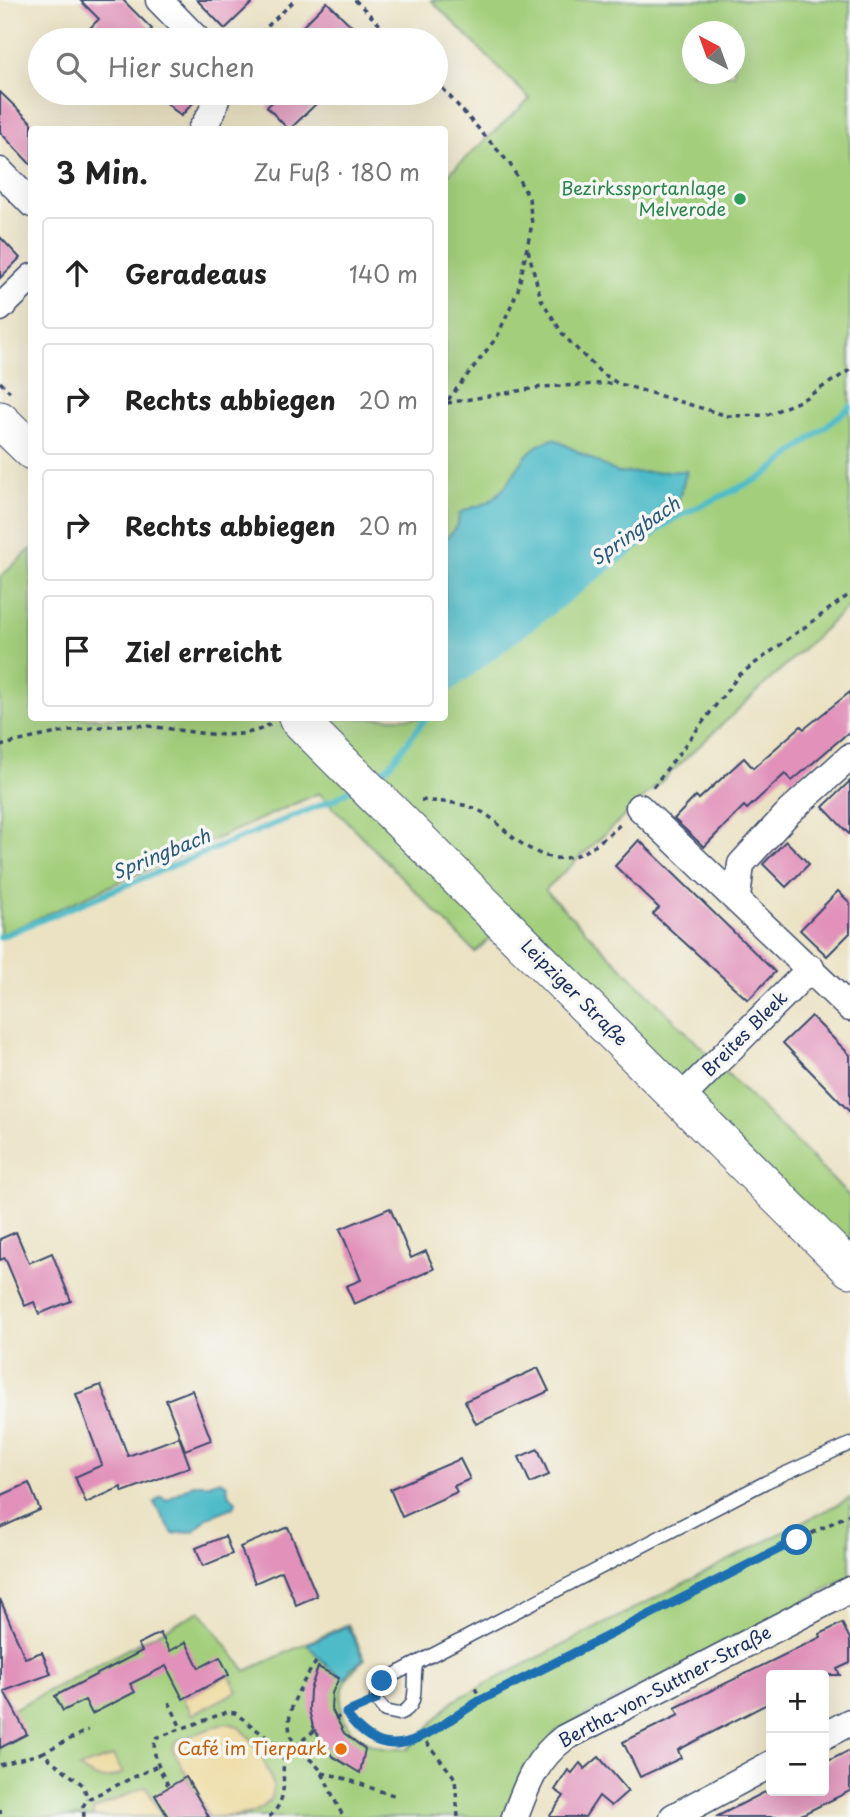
<!DOCTYPE html>
<html lang="de">
<head>
<meta charset="utf-8">
<style>
	:root { --surface:#fff; --page:#f6f6f6; --text:#222; --muted:#767676; --line:#e0e0e0 }
	body { margin:0; font-family:"Playpen Sans",sans-serif; background:var(--page); color:var(--text) }
	.controls { position:absolute; right:21px; bottom:21px; display:grid; overflow:hidden; border-radius:7px; box-shadow:0 7px 28px #0002 }
	.controls button { width:63px; height:63px; display:grid; place-items:center; padding:0; border:0; border-bottom:2px solid var(--line); background:var(--surface); color:var(--text); font:35px sans-serif }
	.compass { position:absolute; left:682px; top:21px; width:63px; height:63px; border-radius:50%; background:var(--surface); box-shadow:0 7px 28px #0002; rotate:319deg }
	.stop { position:absolute; width:21px; height:21px; margin:-16px; border:5px solid #1f6fb2; border-radius:50%; background:#fff }
	.stop.end { background:#1f6fb2; border-color:#fff; box-shadow:0 2px 7px #0008 }
	.list { margin:0; padding:0; list-style:none }
	h2 { display:flex; justify-content:space-between; align-items:center; height:91px; margin:0; padding:0 28px; font-size:30px }
	h2 small { font-size:23px; font-weight:400; color:var(--muted) }
	.list li { display:grid; grid-template-columns:46px 1fr auto; gap:21px; align-items:center; box-sizing:border-box; height:112px; margin:0 14px 14px; padding:0 14px; border:2px solid var(--line); border-radius:7px }
	.list b { display:block; font-size:26px; white-space:nowrap }
	.list em { font-size:23px; font-style:normal; color:var(--muted) }
	.icon { flex:none; width:38px; height:38px; fill:none; stroke:currentColor; stroke-width:2; stroke-linecap:round; stroke-linejoin:round }
	.map { position:relative; flex:none; width:850px; height:1817px; overflow:hidden }
	.search { position:absolute; background:var(--surface); box-shadow:0 7px 28px #0002; left:28px; top:28px; width:420px; height:77px; display:flex; align-items:center; gap:18px; box-sizing:border-box; padding:0 24px; border-radius:38px; color:var(--muted); font-size:26px }
	.panel { position:absolute; background:var(--surface); box-shadow:0 7px 28px #0002; left:28px; top:126px; width:420px; height:595px; border-radius:7px }
	.map>svg:first-child { display:block }
	.green { fill:#a3cf7c; stroke:#5f7f6d; stroke-width:2; fill-rule:evenodd }
	.sand { fill:#eeda9e; stroke:#84847e; stroke-width:2 }
	.water { fill:#4ebbc8; stroke:#347593; stroke-width:2 }
	.lines { fill:none; stroke-linecap:round; stroke-linejoin:round }
	.stream { stroke:#4ebbc8; stroke-width:6 }
	.building { fill:#e191ba }
	.lane-casing { stroke:#3a4a6d; stroke-width:15 }
	.street-casing { stroke:#3a4a6d; stroke-width:29 }
	.secondary-casing { stroke:#3a4a6d; stroke-width:39 }
	.path { stroke:#3a4a6d; stroke-width:3.5; stroke-dasharray:5 5; stroke-linecap:butt }
	.lane { stroke:#fff; stroke-width:12 }
	.street { stroke:#fff; stroke-width:26 }
	.secondary { stroke:#fff; stroke-width:37 }
	.route { stroke:#1f6fb2; stroke-width:9 }
	.leisure-dot { fill:#2e9e5b; stroke:#f6f6f2; stroke-width:2.5 }
	.food-dot { fill:#e8710a; stroke:#f6f6f2; stroke-width:2.5 }
	.labels { text-anchor:middle; stroke-width:7; stroke-linejoin:round; paint-order:stroke }
	.leisure-label { font-size:18px; fill:#27864d; stroke:#f6f6f2; text-anchor:end }
	.street-label { font-size:18px; fill:#1b2f5e; stroke:#f6f6f2 }
	.food-label { font-size:18px; fill:#c56008; stroke:#f6f6f2; text-anchor:end }
	.water-label { font-size:19px; font-style:italic; fill:#2a597e; stroke:#f6f6f2 }
</style>
</head>
<body>
<div class="map">
<svg width="850" height="1817" viewBox="0 0 850 1817">
	<rect width="100%" height="100%" fill="#f6f6f2"/>
	<filter id="ink" filterUnits="userSpaceOnUse"><feTurbulence type="fractalNoise" baseFrequency=".0143" numOctaves="2"/><feDisplacementMap in="SourceGraphic" scale="14" xChannelSelector="R" yChannelSelector="G"/><feConvolveMatrix kernelMatrix="1 2 1 2 8 2 1 2 1" color-interpolation-filters="sRGB"/></filter>
	<filter id="wash" filterUnits="userSpaceOnUse"><feTurbulence type="fractalNoise" baseFrequency=".00686" numOctaves="4" result="noise"/><feDisplacementMap in="SourceGraphic" scale="28" xChannelSelector="R" yChannelSelector="G"/><feGaussianBlur stdDeviation="1.57" result="paint"/><feColorMatrix in="noise" values="0 0 0 0 0 0 0 0 0 0 0 0 0 0 0 0 0 1.4 0 .05"/><feComposite in="paint" operator="in"/></filter>
	<g filter="url(#wash)">
		<rect width="100%" height="100%" fill="#ebe2c3"/>
		<g class="green">
			<path d="M431,0H850V605L545,890L850,1197V1262L509,921L475,952L319,793L0,935V577L31,549L32,718H444L445,177L530,99ZM692,32H734V74H692Z"/>
			<path d="M850,1498V1577L555,1732L505,1817H0V1716L200,1611L246,1671L348,1624L365,1659C334,1683 330,1725 370,1744C382,1750 396,1749 408,1749L453,1701Z"/>
		</g>
		<g class="sand">
			<path d="M229,1675L238,1691L192,1715L183,1699Z"/>
			<path d="M226,1723C250,1724 267,1767 274,1787C270,1817 236,1817 209,1817L172,1748L178,1740Z"/>
			<path d="M113,1756L123,1773C103,1783 97,1780 79,1768Z"/>
			<path d="M146,1786L162,1817H93V1810Z"/>
		</g>
		<g class="water">
			<path d="M554,439L618,473L687,471L673,519L448,688L449,667L444,654L445,540L458,524L459,514C472,504 485,508 497,495C521,473 520,447 554,439Z"/>
			<path d="M220,1480L227,1485L228,1493L236,1502L234,1507L208,1517L194,1531L173,1534L154,1503L161,1497L167,1500L193,1484H209Z"/>
			<path d="M347,1626L364,1659L351,1668L345,1679L327,1666L307,1644Z"/>
		</g>
		<g class="lines">
			<g class="stream">
				<path d="M444,693L673,519L764,476L850,407"/>
				<path d="M371,777L389,766L426,718"/>
				<path d="M0,937L335,799L353,788"/>
			</g>
		</g>
		<g id="blocks">
			<g class="building">
				<path d="M80,0H123L152,29L140,40H96L87,31L99,19Z"/>
				<path d="M197,0H255L225,29Z"/>
				<path d="M327,2L366,40H289Z"/>
				<path d="M0,92L32,123V166L0,132Z"/>
				<path d="M155,93H202L181,116Z"/>
				<path d="M282,93H310L318,102L289,130L267,107Z"/>
				<path d="M0,237L20,258L0,278Z"/>
				<path d="M850,692V731L792,781L785,774L747,809L744,806L704,847L674,819L696,796L699,799L744,758L753,768L801,726L804,729Z"/>
				<path d="M850,781V835L823,807Z"/>
				<path d="M639,840L775,972L748,1000L653,914L659,908L615,866Z"/>
				<path d="M786,841L809,864L786,887L763,864Z"/>
				<path d="M838,891L850,903V933L827,956L800,930Z"/>
				<path d="M811,1016L850,1055V1112L783,1043Z"/>
				<path d="M390,1208L411,1258L426,1251L434,1269L354,1304L346,1286L361,1280L340,1229Z"/>
				<path d="M16,1232L29,1263L52,1253L71,1301L39,1314L34,1302L25,1306L5,1258L0,1260V1239Z"/>
				<path d="M538,1368L549,1391L476,1424L465,1401Z"/>
				<path d="M101,1385L128,1456L179,1437L190,1467L123,1492L121,1487L86,1503L75,1477L102,1465L76,1394Z"/>
				<path d="M192,1390L211,1440L185,1450L166,1400Z"/>
				<path d="M538,1449L549,1475L530,1483L519,1457Z"/>
				<path d="M460,1459L470,1479L454,1486L457,1492L402,1517L390,1489Z"/>
				<path d="M29,1483L40,1510L0,1528V1496Z"/>
				<path d="M288,1527L317,1596L296,1605L282,1571L255,1583L240,1547Z"/>
				<path d="M225,1536L232,1554L203,1566L196,1548Z"/>
				<path d="M0,1599L25,1658L42,1652L51,1674L4,1691L27,1734L0,1748Z"/>
				<path d="M842,1623L850,1639V1663L837,1669L840,1675H771V1702L678,1750L681,1758L640,1777L623,1742L679,1715L675,1708L821,1637L820,1634Z"/>
				<path d="M160,1633L170,1651L186,1642L199,1668L220,1657L229,1675L183,1699L166,1666L130,1684L135,1692L92,1714L85,1700L63,1711L55,1696L142,1651L138,1644Z"/>
				<path d="M318,1667L339,1678L332,1693L331,1708L344,1733L365,1749L360,1773L332,1756L313,1727L309,1710L310,1690Z"/>
				<path d="M850,1750V1791L797,1817H716L767,1791H824V1763Z"/>
				<path d="M599,1757L628,1791L611,1806L599,1796L585,1817H549L564,1796L555,1790L568,1770L572,1773L580,1763L585,1769Z"/>
				<path d="M186,1777L209,1817H168L155,1795Z"/>
			</g>
		</g>
	</g>
	<g filter="url(#ink)">
		<use href="#blocks" fill-opacity="0" stroke="#3a4a6d" stroke-width="2"/>
		<g class="lines">
			<g class="lane-casing">
				<path id="lane" d="M416,1666C412,1684 421,1706 399,1714L385,1711L376,1700L377,1687L382,1681L766,1482L850,1444"/>
			</g>
			<g class="street-casing">
				<g id="street">
					<path d="M159,0L198,40"/>
					<path d="M201,130L212,112L218,93"/>
					<path d="M0,171L32,204"/>
					<path d="M0,308L32,277"/>
					<path d="M639,807L850,1008"/>
					<path d="M737,898L741,864L789,812L850,757"/>
					<path d="M680,1099L811,968"/>
					<path d="M824,1736L850,1722"/>
					<path d="M515,1817C527,1784 536,1759 564,1738L850,1590"/>
					<path d="M673,1817L771,1764"/>
				</g>
			</g>
			<g class="secondary-casing">
				<g id="secondary">
					<path d="M0,420L32,451"/>
					<path d="M297,718L850,1269"/>
				</g>
			</g>
			<g class="path">
				<path d="M355,0L395,40"/>
				<path d="M253,40L295,0"/>
				<path d="M436,81L510,164L529,198L532,224L518,290L497,337L444,405"/>
				<path d="M528,250L541,299L564,336L600,372L617,383L728,416L767,415L802,400L850,370"/>
				<path d="M0,382L10,392"/>
				<path d="M447,403L542,387L616,383"/>
				<path d="M0,746C42,735 84,727 127,725C169,724 235,748 270,724"/>
				<path d="M653,787L739,675L850,594"/>
				<path d="M421,800C439,802 464,802 480,811C491,816 501,827 510,835C559,874 580,860 623,822"/>
				<path d="M316,1662C302,1683 277,1721 296,1746C304,1756 317,1763 322,1773C330,1788 335,1803 344,1817"/>
				<path d="M475,1688L481,1700"/>
				<path d="M169,1702L181,1728"/>
				<path d="M346,1713C367,1744 389,1750 423,1738"/>
				<path d="M335,1719L361,1706"/>
				<path d="M42,1753L88,1730"/>
				<path d="M0,1765L42,1753L83,1785L88,1799"/>
				<path d="M322,1773C348,1777 369,1789 394,1795"/>
				<path d="M168,1785C161,1772 150,1753 156,1738L227,1712L235,1713L274,1743L294,1744"/>
				<path d="M0,1809L1,1817"/>
				<path d="M84,1817L83,1806L88,1799L157,1766"/>
				<path d="M269,1817C290,1798 281,1779 284,1755L315,1730"/>
				<path d="M458,1817L455,1778L423,1738L434,1728L481,1700L850,1514"/>
			</g>
			<use href="#lane" class="lane"/>
			<use href="#street" class="street"/>
			<use href="#secondary" class="secondary"/>
		</g>
	</g>
	<g class="lines" filter="url(#ink)">
		<path class="route" d="M382,1681L377,1687L376,1700L346,1713C389,1776 433,1728 481,1700L797,1540"/>
	</g>
	<circle class="leisure-dot" cx="740" cy="199" r="7"/>
	<circle class="food-dot" cx="341" cy="1749" r="7"/>
	<g class="labels">
		<g class="leisure-label">
			<text x="726" y="195">Bezirkssportanlage<tspan x="726" dy="21">Melverode</tspan></text>
		</g>
		<g class="street-label">
			<text transform="translate(574 993) rotate(45)" y="6">Leipziger Straße</text>
			<text transform="translate(745 1034) rotate(-45)" y="6">Breites Bleek</text>
			<text transform="translate(665 1687) rotate(-28)" y="6">Bertha-von-Suttner-Straße</text>
		</g>
		<g class="food-label">
			<text x="327" y="1755">Café im Tierpark</text>
		</g>
		<g class="water-label">
			<text transform="translate(635 531) rotate(-35)" y="7">Springbach</text>
			<text transform="translate(161 854) rotate(-22)" y="7">Springbach</text>
		</g>
	</g>
</svg>
<div class="controls">
<button>+</button>
<button>−</button>
</div>
<svg class="compass" viewBox="-18 -18 36 36"><path d="M0-13l5 13h-10z" fill="#e53935"/><path d="M0 13l5-13h-10z" fill="#767676"/></svg>
<div class="stop" style="left:797px;top:1540px"></div>
<div class="stop end" style="left:382px;top:1681px"></div>
<div class="search"><svg class="icon" aria-label="search" viewBox="0 0 24 24"><circle cx="10" cy="10" r="6"/><path d="M15 15l6 6"/></svg>Hier suchen</div>
<section class="panel">
<h2>3 Min.<small>Zu Fuß · 180 m</small></h2>
<ul class="list">
<li><svg class="icon" aria-label="ahead" viewBox="0 0 24 24"><path d="M12 20V5M6 11l6-6 6 6"/></svg><div><b>Geradeaus</b></div><em>140 m</em></li>
<li><svg class="icon" aria-label="right" viewBox="0 0 24 24"><path d="M7 20v-9h11M14 6l5 5-5 5"/></svg><div><b>Rechts abbiegen</b></div><em>20 m</em></li>
<li><svg class="icon" aria-label="right" viewBox="0 0 24 24"><path d="M7 20v-9h11M14 6l5 5-5 5"/></svg><div><b>Rechts abbiegen</b></div><em>20 m</em></li>
<li><svg class="icon" aria-label="arrive" viewBox="0 0 24 24"><path d="M6 21V4h12l-3 4 3 4H6"/></svg><div><b>Ziel erreicht</b></div></li>
</ul>
</section>
</div>
</body>
</html>
